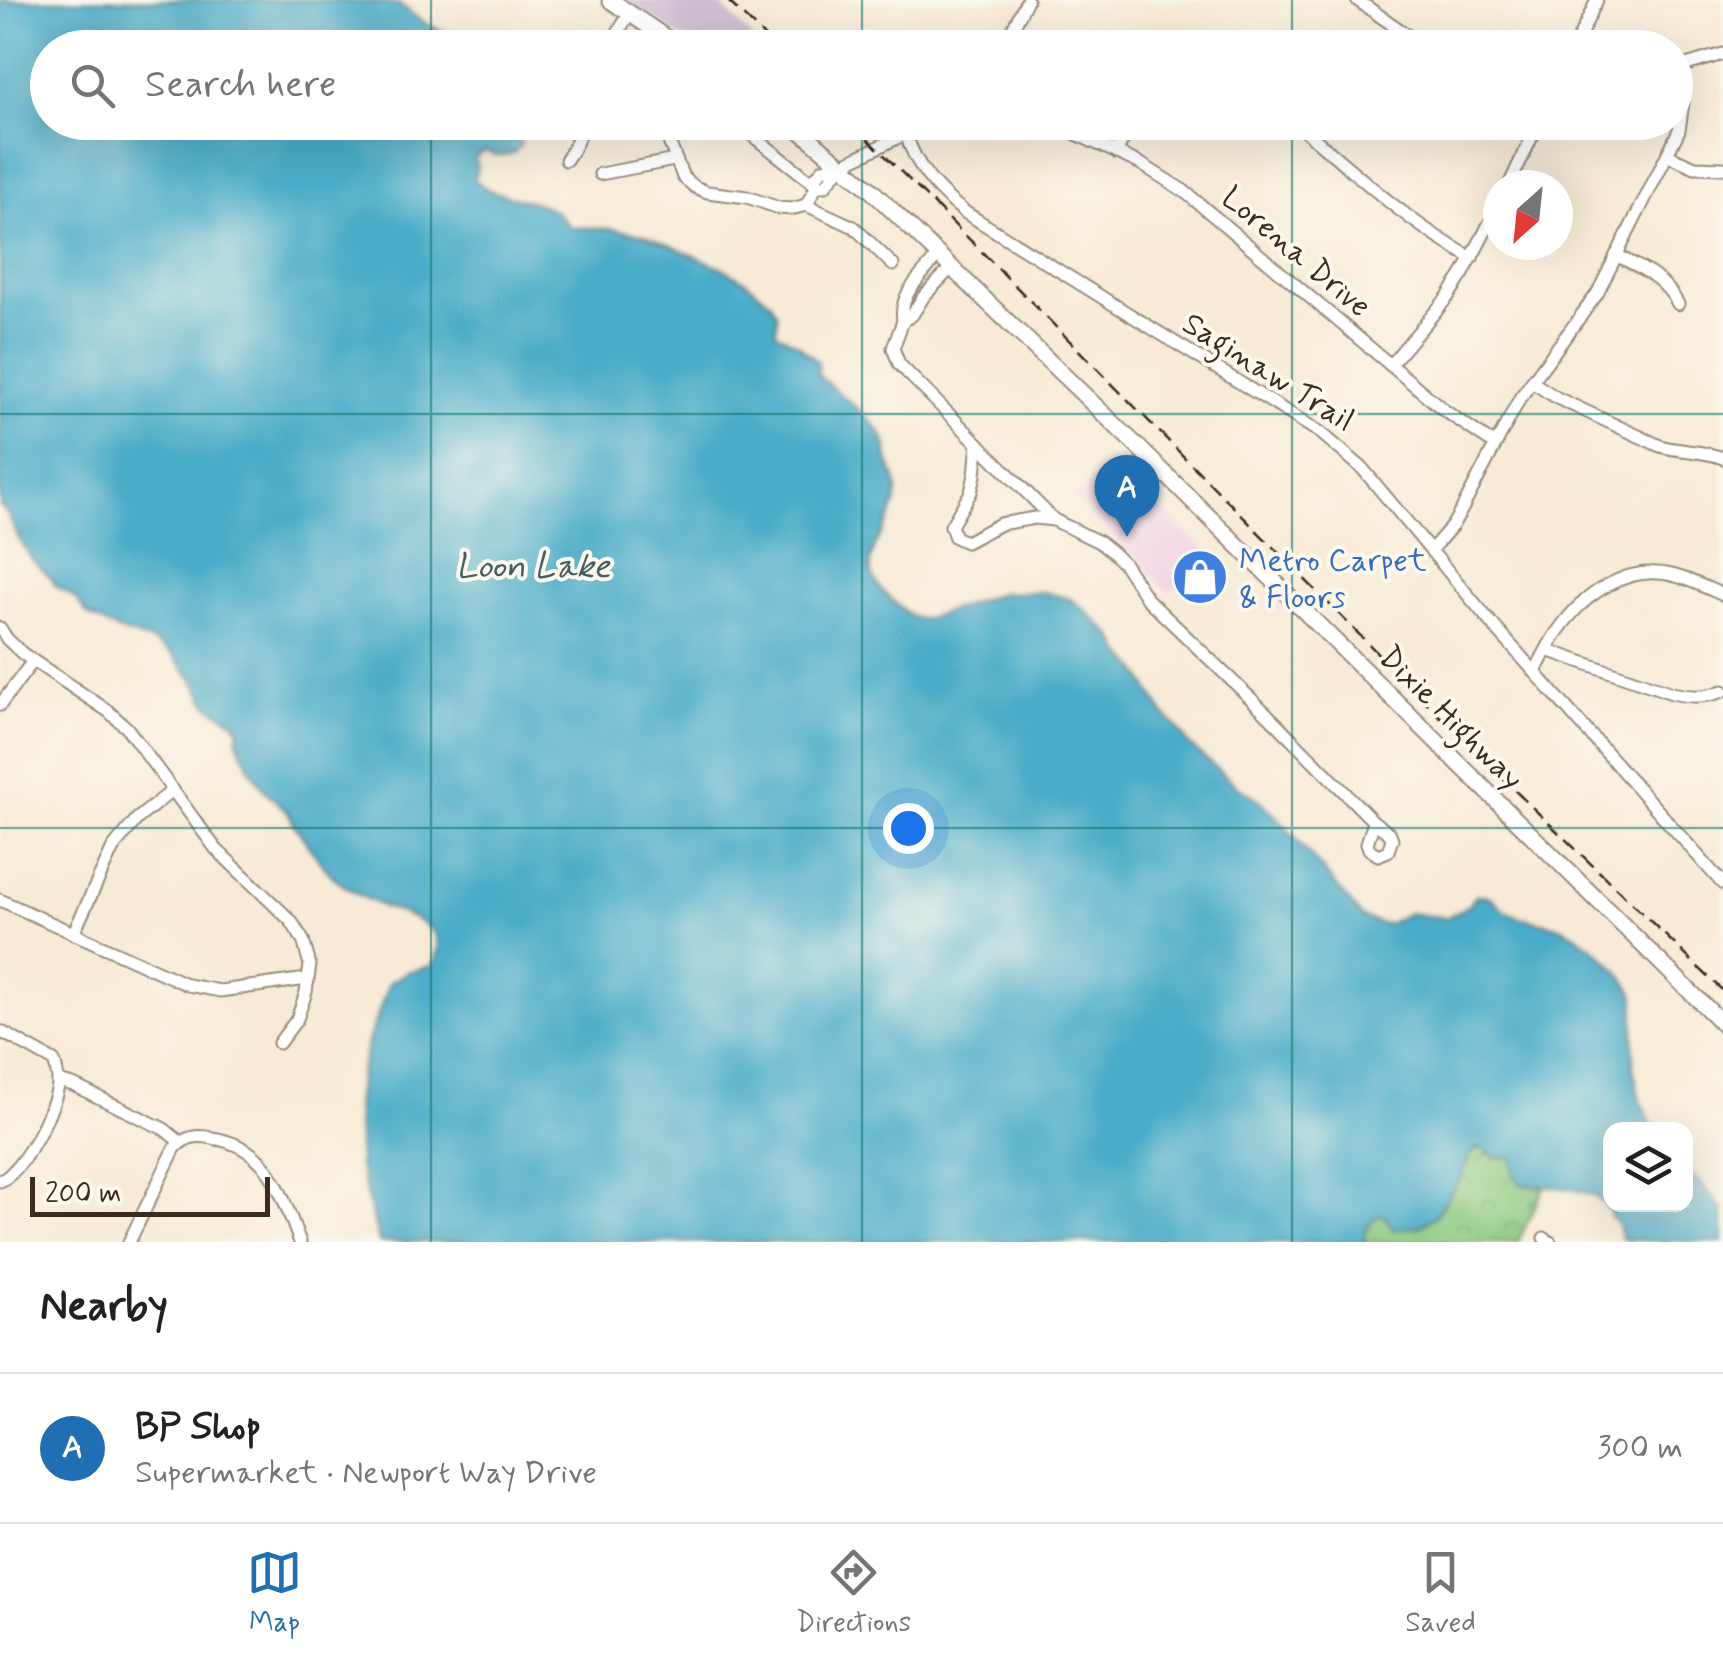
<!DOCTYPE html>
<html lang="en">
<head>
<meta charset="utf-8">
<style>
	:root { --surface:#fff; --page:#f2f2f2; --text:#202124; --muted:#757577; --line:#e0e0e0; --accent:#1f6fb2 }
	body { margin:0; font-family:Mynerve,sans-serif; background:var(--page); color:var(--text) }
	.controls { position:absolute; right:30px; bottom:30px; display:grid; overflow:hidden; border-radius:20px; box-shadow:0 10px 40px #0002 }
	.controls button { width:90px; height:90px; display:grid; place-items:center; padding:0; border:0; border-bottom:2px solid var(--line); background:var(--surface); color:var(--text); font:50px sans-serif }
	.compass { position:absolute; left:1483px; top:170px; width:90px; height:90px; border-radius:50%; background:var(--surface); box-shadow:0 10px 40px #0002; rotate:207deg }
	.scale { position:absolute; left:30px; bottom:25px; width:240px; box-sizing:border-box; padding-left:10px; border:5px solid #3b2a1e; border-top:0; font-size:28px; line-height:35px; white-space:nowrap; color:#3b2a1e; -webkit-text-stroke:8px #fbf7ec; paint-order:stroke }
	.you { position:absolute; left:908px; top:828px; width:35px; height:35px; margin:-25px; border:8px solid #fff; border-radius:50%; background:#1a73e8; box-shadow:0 0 0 15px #1a73e833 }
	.badge { display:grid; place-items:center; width:65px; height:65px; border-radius:50%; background:var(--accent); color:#fff; font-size:32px; font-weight:700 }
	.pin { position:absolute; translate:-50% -82px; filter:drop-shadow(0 2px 5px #0008) }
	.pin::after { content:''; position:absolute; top:52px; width:35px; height:30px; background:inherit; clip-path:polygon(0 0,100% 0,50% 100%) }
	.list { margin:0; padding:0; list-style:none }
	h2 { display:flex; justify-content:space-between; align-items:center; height:130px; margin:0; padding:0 40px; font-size:42px }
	h2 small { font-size:32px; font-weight:400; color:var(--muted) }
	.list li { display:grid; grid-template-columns:65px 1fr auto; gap:30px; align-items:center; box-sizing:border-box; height:150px; padding:0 40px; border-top:2px solid var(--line) }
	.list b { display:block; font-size:38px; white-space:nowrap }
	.list p { margin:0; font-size:32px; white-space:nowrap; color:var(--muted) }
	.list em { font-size:32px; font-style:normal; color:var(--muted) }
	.icon { flex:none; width:55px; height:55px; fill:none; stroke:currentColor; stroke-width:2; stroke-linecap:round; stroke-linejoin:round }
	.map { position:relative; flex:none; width:1723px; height:1242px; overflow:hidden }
	.search { position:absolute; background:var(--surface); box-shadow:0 10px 40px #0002; left:30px; right:30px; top:30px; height:110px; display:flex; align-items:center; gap:25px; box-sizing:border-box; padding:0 35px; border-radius:55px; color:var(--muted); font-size:38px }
	.sheet { height:280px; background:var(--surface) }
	nav { display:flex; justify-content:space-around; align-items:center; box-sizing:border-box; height:140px; border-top:2px solid var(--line); background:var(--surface); font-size:28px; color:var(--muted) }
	nav a { display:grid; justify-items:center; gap:5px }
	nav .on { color:var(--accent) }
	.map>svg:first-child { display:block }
	.built { fill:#f1d0e3 }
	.industrial { fill:#cebed1 }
	.park { fill:url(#park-crowns); stroke:#62784e; stroke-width:2.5 }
	.water { fill:#49acc8; stroke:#426b73; stroke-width:2.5 }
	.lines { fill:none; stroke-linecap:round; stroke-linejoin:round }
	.minor-casing { stroke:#998a7a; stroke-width:15 }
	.major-casing { stroke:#998a7a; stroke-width:19 }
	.minor { stroke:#fff; stroke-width:11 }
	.major { stroke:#fff; stroke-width:15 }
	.rail { stroke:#3b2a1e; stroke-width:2.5; stroke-dasharray:15 8; stroke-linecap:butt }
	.grid { fill:none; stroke:#0f766e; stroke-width:2.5; stroke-opacity:0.55 }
	.labels { text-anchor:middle; stroke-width:8; stroke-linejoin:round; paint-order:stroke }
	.street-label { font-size:32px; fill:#3b2a1e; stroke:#fbf7ec }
	.shop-label { font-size:32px; fill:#366cbe; stroke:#fbf7ec; text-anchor:start }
	.water-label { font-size:35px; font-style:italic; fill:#415e62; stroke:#fbf7ec }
</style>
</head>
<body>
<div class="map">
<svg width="1723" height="1242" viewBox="0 0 1723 1242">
	<defs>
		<pattern id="park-crowns" width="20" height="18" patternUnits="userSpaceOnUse" patternTransform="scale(2.5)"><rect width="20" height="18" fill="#88c77f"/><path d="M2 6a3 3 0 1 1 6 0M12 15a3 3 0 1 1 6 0" fill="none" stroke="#70a267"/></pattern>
	</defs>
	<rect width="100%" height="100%" fill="#fbf7ec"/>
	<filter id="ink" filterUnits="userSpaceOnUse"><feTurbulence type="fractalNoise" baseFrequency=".01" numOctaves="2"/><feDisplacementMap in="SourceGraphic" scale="20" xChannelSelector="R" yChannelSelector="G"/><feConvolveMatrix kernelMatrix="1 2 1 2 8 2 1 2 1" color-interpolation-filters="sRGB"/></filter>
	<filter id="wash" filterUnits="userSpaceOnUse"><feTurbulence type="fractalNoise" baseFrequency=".0048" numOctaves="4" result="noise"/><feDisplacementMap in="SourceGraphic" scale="40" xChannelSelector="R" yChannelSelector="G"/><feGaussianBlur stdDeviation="2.25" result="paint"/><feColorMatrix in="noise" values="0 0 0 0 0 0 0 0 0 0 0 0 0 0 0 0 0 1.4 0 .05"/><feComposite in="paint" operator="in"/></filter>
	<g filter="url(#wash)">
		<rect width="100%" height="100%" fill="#f7ead6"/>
		<path class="built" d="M1113,460L1207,553L1169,592L1075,499Z"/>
		<path class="industrial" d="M624,0H715L762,47H695Z"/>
		<path class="park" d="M1482,1148L1496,1157H1512L1514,1175L1526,1186H1545L1518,1242H1365C1364,1229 1369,1221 1380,1215L1386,1218L1393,1230L1420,1226L1468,1164C1470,1155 1472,1149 1482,1148Z"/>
		<path class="water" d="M0,0H333C354,4 376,0 397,4C406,7 410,12 417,18C437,33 463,33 483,47L48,48V122L522,123L521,144L515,152C510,154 502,157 496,155C485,152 486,147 475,158L478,169L474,179C496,201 527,195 553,210C561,214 564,222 571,227L613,229L645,235L721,267L745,281L771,302L777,315L776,332L798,344L818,362V375C835,391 883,424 887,447C888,449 887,452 887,454C889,467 898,477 897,491C896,535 841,558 893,601C903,610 911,620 925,619L1000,593L1044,592L1070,599L1084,609L1113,636L1124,655L1138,670L1163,713L1177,727L1189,745L1237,786L1260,800L1283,823L1363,918L1382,924L1390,923L1408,913L1445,918L1467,907L1476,895C1497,894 1493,904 1508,912C1522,920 1539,920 1554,925C1580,933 1624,970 1635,996L1633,1067L1640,1100L1654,1129L1610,1130V1204H1686V1169L1700,1182L1723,1210V1242L1627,1240L1621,1238L1617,1223L1610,1217L1611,1213C1594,1182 1550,1189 1520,1184L1514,1175L1512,1158L1496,1157L1482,1148L1476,1149L1470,1155L1461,1178L1435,1216L1420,1226L1393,1230L1386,1218L1380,1215C1369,1221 1364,1230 1365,1242H379L359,1167L356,1103L359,1078L369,1038L389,983L407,972L432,966C455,923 404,916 375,903C365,898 351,891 342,884C321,868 308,844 293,823L289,813L265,791L252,772L237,739L239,730L235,722L208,705L196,684L172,654L151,641L115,629L88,615L75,598L56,586L48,575L32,560L18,537L8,515L0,505Z"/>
	</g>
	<g filter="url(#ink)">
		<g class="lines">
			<g class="minor-casing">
				<g id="minor">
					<path d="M1357,0L1426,48"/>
					<path d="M608,48L630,13"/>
					<path d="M1003,48L1027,0"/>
					<path d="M1574,48L1597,0"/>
					<path d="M1676,68L1723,54"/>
					<path d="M656,122L668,139L683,177L695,187L707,192L747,197L779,208L791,209L806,205L854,227L893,265"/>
					<path d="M735,122L817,186L806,205"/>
					<path d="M1050,122L1141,164L1184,191L1445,411L1494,444"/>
					<path d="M1295,122C1352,170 1407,223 1472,258"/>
					<path d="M619,125L630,122"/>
					<path d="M906,134C916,168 938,192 966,213L1321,433L1362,468L1493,625L1723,884"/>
					<path d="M1116,153L1132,122"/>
					<path d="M1667,155L1695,167L1723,168"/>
					<path d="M566,160C574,148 581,138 580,122"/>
					<path d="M842,165L825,186H817L815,178L823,169L842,165L929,122"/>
					<path d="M600,174L675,160"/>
					<path d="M1509,185L1539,122"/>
					<path d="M1616,255C1641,268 1665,278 1678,304"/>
					<path d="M951,268L924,296L912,315L903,321L893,348L899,364L1054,520L1099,542L1113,553L1125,565L1147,599L1268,715L1374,822L1367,843L1369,849L1378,855L1388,851L1392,839L1390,834L1374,822"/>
					<path d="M903,321C898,293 923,276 938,255"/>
					<path d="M1390,365L1447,298L1463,274L1498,207"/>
					<path d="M1532,382L1557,398L1660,446C1681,452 1702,450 1723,458"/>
					<path d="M978,443L975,475L971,492L951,526L955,537L966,542L1000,524L1035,518L1054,520"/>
					<path d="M1431,550L1452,526L1462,509L1520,398L1597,294L1667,155L1679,130L1683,103L1676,74"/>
					<path d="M0,628L7,639L23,654L108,711L127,728L216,849L291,921L303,940L310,965L306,992L297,1019L279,1043"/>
					<path d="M1547,650L1672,693C1691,697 1704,698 1723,691"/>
					<path d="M1535,672C1542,658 1549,643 1558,631C1583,595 1626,564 1672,575C1689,579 1707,588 1723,595"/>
					<path d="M0,705L33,661"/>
					<path d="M0,900L188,985L220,991L307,979"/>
					<path d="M73,934L113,848L137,819L173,790"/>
					<path d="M0,1031L54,1061C56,1069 59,1077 58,1085C55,1109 22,1173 0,1181"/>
					<path d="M58,1081L73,1085L164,1129L180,1142"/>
					<path d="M1544,1238L1550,1242"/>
					<path d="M129,1242L175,1148C186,1136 197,1135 212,1138C271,1147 281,1194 300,1242"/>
				</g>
			</g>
			<g class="major-casing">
				<g id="major">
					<path d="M610,0L681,48"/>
					<path d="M790,122L871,190L1138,447L1723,1024"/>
				</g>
			</g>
			<use href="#minor" class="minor"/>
			<use href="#major" class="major"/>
			<g class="rail">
				<path d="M727,0L776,48"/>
				<path d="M851,122L983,253L1478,755L1723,991"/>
			</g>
		</g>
	</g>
	<path class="grid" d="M431,0V48M862,0V48M1292,0V48M431,122V1242M862,122V1242M1292,122V1242M0,414H1723M0,828H1723"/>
	<defs>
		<g id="shop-disc" transform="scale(2.875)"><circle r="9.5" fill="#3f7fe0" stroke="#fbf7ec"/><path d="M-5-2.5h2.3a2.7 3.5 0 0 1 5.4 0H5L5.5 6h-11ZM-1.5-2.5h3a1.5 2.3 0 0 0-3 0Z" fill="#fff"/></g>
	</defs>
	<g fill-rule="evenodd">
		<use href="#shop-disc" x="1200" y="577"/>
	</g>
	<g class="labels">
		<g class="street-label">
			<text transform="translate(1297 251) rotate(40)" y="11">Lorena Drive</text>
			<text transform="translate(1269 371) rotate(32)" y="11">Saginaw Trail</text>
			<text transform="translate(1452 717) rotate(45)" y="11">Dixie Highway</text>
		</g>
		<g class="shop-label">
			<text x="1239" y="570">Metro Carpet<tspan x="1239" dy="37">&amp; Floors</tspan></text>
		</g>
		<g class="water-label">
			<text x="533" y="577">Loon Lake</text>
		</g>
	</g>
</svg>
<div class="controls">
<button><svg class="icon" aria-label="layers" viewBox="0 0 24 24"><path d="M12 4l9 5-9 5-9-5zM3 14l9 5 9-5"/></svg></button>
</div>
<svg class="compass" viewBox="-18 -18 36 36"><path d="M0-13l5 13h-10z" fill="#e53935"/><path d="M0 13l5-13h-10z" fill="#757577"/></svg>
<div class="scale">200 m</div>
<div class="you"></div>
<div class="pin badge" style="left:1127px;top:537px">A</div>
<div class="search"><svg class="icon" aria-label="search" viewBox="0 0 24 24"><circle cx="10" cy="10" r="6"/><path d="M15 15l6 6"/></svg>Search here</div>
</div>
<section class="sheet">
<h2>Nearby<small></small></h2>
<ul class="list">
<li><span class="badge">A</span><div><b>BP Shop</b><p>Supermarket · Newport Way Drive</p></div><em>300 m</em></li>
</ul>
</section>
<nav>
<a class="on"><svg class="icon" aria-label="map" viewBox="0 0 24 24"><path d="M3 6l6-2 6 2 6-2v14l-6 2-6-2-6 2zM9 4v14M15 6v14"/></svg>Map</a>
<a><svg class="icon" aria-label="directions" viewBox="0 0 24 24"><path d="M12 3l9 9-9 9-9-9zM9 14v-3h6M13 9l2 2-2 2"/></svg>Directions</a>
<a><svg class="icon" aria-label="saved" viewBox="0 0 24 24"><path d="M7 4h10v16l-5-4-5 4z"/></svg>Saved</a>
</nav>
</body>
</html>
